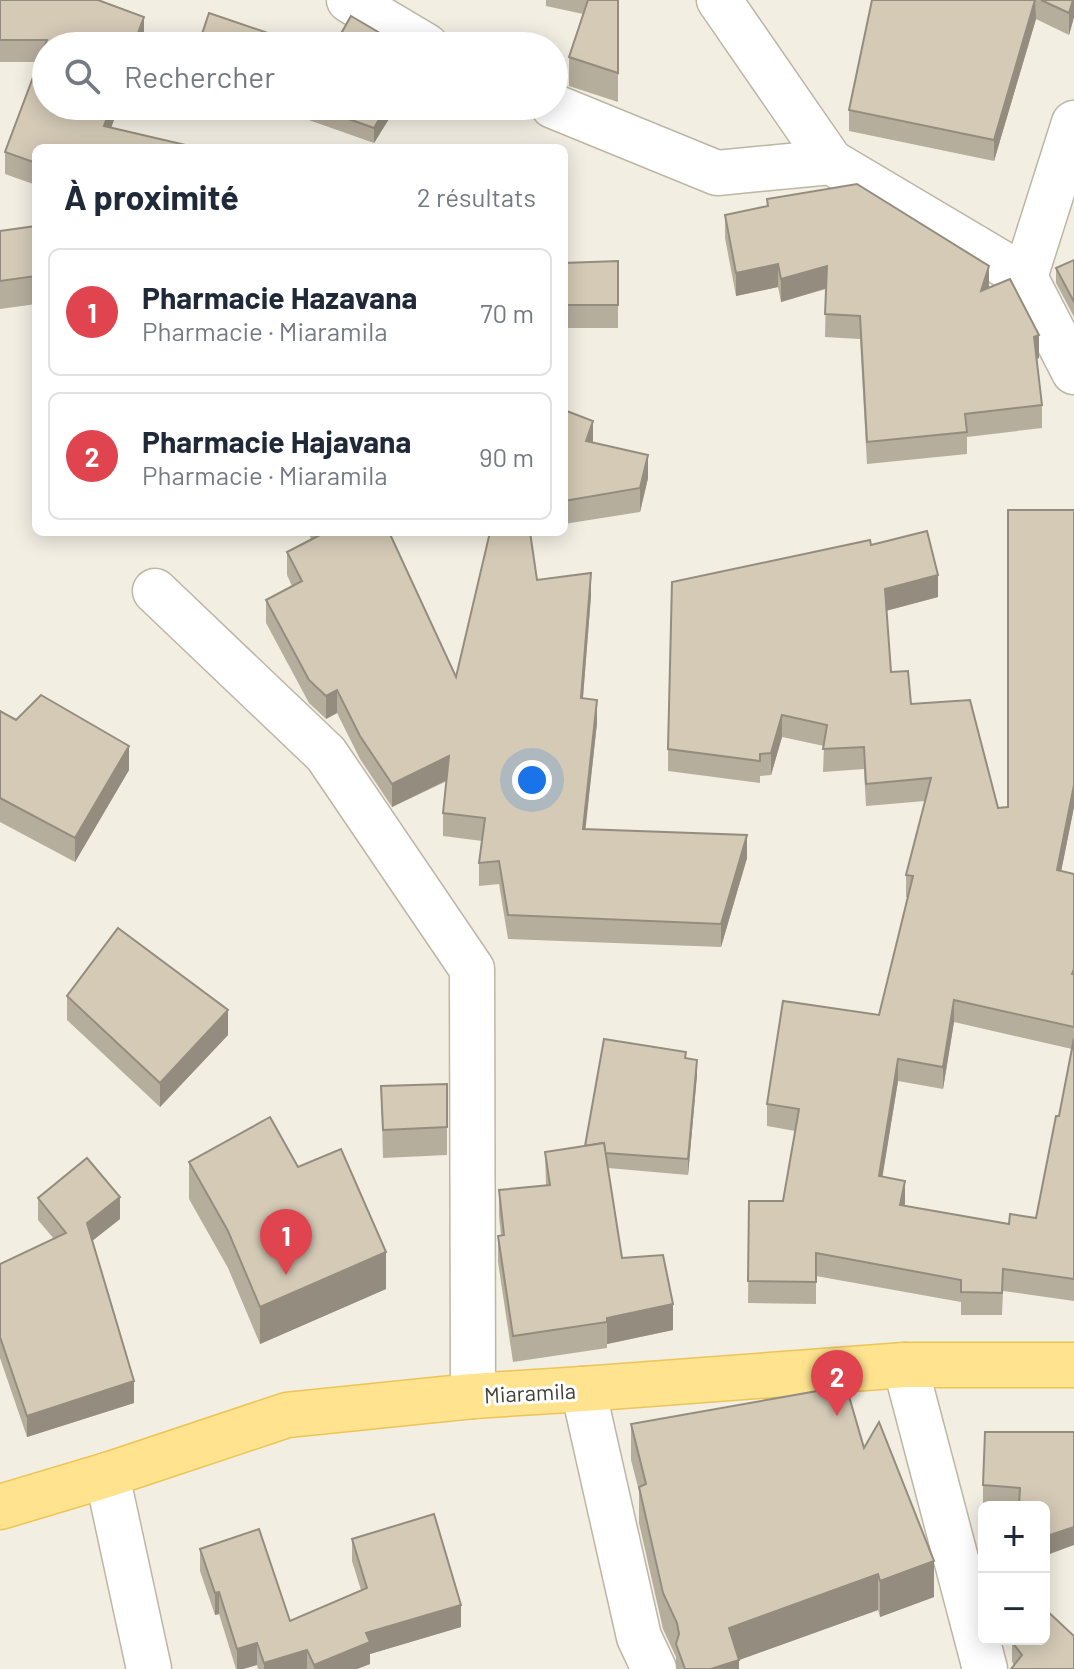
<!DOCTYPE html>
<html lang="fr">
<head>
<meta charset="utf-8">
<style>
	:root { --surface:#fff; --page:#f6f6f7; --text:#1f2937; --muted:#747a83; --line:#e0e1e3; --accent:#db2777 }
	body { margin:0; font-family:Barlow,sans-serif; background:var(--page); color:var(--text) }
	.controls { position:absolute; right:24px; bottom:24px; display:grid; overflow:hidden; border-radius:12px; box-shadow:0 4px 20px #0003 }
	.controls button { width:72px; height:72px; display:grid; place-items:center; padding:0; border:0; border-bottom:2px solid var(--line); background:var(--surface); color:var(--text); font:40px sans-serif }
	.you { position:absolute; left:532px; top:780px; width:28px; height:28px; margin:-20px; border:6px solid #fff; border-radius:50%; background:#1a73e8; box-shadow:0 0 0 12px #1a73e833 }
	.badge { display:grid; place-items:center; width:52px; height:52px; border-radius:50%; background:var(--accent); color:#fff; font-size:26px; font-weight:700 }
	.pin { position:absolute; translate:-50% -66px; filter:drop-shadow(0 2px 4px #0008) }
	.pin::after { content:''; position:absolute; top:42px; width:28px; height:24px; background:inherit; clip-path:polygon(0 0,100% 0,50% 100%) }
	.list { margin:0; padding:0; list-style:none }
	h2 { display:flex; justify-content:space-between; align-items:center; height:104px; margin:0; padding:0 32px; font-size:34px }
	h2 small { font-size:26px; font-weight:400; color:var(--muted) }
	.list li { display:grid; grid-template-columns:52px 1fr auto; gap:24px; align-items:center; box-sizing:border-box; height:128px; margin:0 16px 16px; padding:0 16px; border:2px solid var(--line); border-radius:12px }
	.list b { display:block; font-size:30px; white-space:nowrap }
	.list p { margin:0; font-size:26px; white-space:nowrap; color:var(--muted) }
	.list em { font-size:26px; font-style:normal; color:var(--muted) }
	.icon { flex:none; width:44px; height:44px; fill:none; stroke:currentColor; stroke-width:2; stroke-linecap:round; stroke-linejoin:round }
	.map { position:relative; flex:none; width:1074px; height:1669px; overflow:hidden }
	.search { position:absolute; background:var(--surface); box-shadow:0 4px 20px #0003; left:32px; top:32px; width:536px; height:88px; display:flex; align-items:center; gap:20px; box-sizing:border-box; padding:0 28px; border-radius:44px; color:var(--muted); font-size:30px }
	.panel { position:absolute; background:var(--surface); box-shadow:0 4px 20px #0003; left:32px; top:144px; width:536px; height:392px; border-radius:12px }
	.map>svg:first-child { display:block }
	.lines { fill:none; stroke-linecap:round; stroke-linejoin:round }
	.minor-casing { stroke:#beb6a4; stroke-width:47 }
	.major-casing { stroke:#ecc556; stroke-width:47 }
	.minor { stroke:#fff; stroke-width:44 }
	.major { stroke:#ffe38e; stroke-width:44 }
	.wall { fill:#b6ae9d; fill-rule:evenodd }
	.shaded-wall { fill:#948d7f }
	.building { fill:#d4cab6; stroke:#948d7f; stroke-width:2 }
	.labels { text-anchor:middle; stroke-width:6; stroke-linejoin:round; paint-order:stroke }
	.street-label { font-size:22px; fill:#443e32; stroke:#fff }
</style>
</head>
<body>
<div class="map">
<svg width="1074" height="1669" viewBox="0 0 1074 1669">
	<rect width="100%" height="100%" fill="#f2eee2"/>
	<g class="lines">
		<g class="minor-casing">
			<g id="minor">
				<path d="M349,0L426,46"/>
				<path d="M719,0L831,162L1025,277L1074,372"/>
				<path d="M553,106L717,173L831,162"/>
				<path d="M1025,277L1074,123"/>
				<path d="M155,591L326,754L472,969L473,1396"/>
				<path d="M905,1365L985,1669"/>
				<path d="M583,1389L639,1637L654,1669"/>
				<path d="M107,1475L149,1669"/>
			</g>
		</g>
		<g class="major-casing">
			<path id="major" d="M0,1507L107,1475L287,1415L473,1396L583,1389L905,1365H1074"/>
		</g>
		<use href="#minor" class="minor"/>
		<use href="#major" class="major"/>
	</g>
	<g class="wall">
		<path d="M0,0L144,39L46,106H119L111,127L36,148V185L5,174V152L39,62H0Z"/>
		<path d="M546,0H618V102L569,86V57L583,14L546,6Z"/>
		<path d="M872,0H1074V17L1069,35L1036,19L994,161L849,131V110Z"/>
		<path d="M269,106H397L374,143Z"/>
		<path d="M767,199L989,288L1039,358L1037,359L1042,405V428L967,437V454L867,464L860,339L825,337L826,289L781,302L778,287L736,296L725,238V215L767,206Z"/>
		<path d="M36,226V304L0,309V231Z"/>
		<path d="M1074,260V317L1056,283V268Z"/>
		<path d="M618,261V328H564V263Z"/>
		<path d="M564,410L593,443L648,478L640,512L564,524Z"/>
		<path d="M1074,510V807L1061,871L1074,874V1301L1003,1291L1002,1315H961V1302L816,1276V1304L748,1303L749,1201H783L795,1131L767,1126V1104L879,1015L908,897H906V875L925,801L866,806L864,769L823,772L824,746L782,737L771,775L760,776V783L668,771V749L871,545L938,597L886,611L891,672L911,704L998,808L1008,807ZM954,1022L1072,1049L1059,1116L1036,1218L1009,1224L904,1206L905,1203L882,1177L898,1081L943,1089Z"/>
		<path d="M308,532H389L456,677L537,580L591,596L583,698L597,723L585,829L747,858L721,947L508,939L499,884L479,886V863L482,841L443,836V813L447,781L392,807L360,759L337,713L326,719L309,703L266,623V600L292,586L287,575V552L311,539Z"/>
		<path d="M0,711L129,770L75,862L0,822Z"/>
		<path d="M67,996L228,1035L160,1107L67,1020Z"/>
		<path d="M686,1058L697,1075L688,1175L608,1168L622,1258L673,1330L607,1344V1348L513,1362L498,1262V1236H501L499,1216V1190L546,1185L545,1152L585,1146Z"/>
		<path d="M447,1084V1155L383,1158L381,1086Z"/>
		<path d="M189,1162L298,1167L386,1289L260,1344L228,1268L189,1199Z"/>
		<path d="M38,1198L120,1219L92,1241L134,1403L27,1437L0,1358V1264L54,1239L38,1220Z"/>
		<path d="M631,1424L864,1448L934,1597L880,1617L878,1610L739,1660V1669H676V1657L663,1629L639,1523V1491L631,1460Z"/>
		<path d="M1074,1432L1047,1555H1044V1507L983,1503V1485Z"/>
		<path d="M352,1539L461,1627L370,1654V1664L357,1669H258L257,1665L243,1669H236L219,1614L215,1615L200,1571V1549L290,1621L361,1590L352,1561Z"/>
		<path d="M1074,1636L1014,1665L1012,1662V1639Z"/>
	</g>
	<g class="shaded-wall">
		<path d="M1035,0L1036,19L994,161V140Z"/>
		<path d="M1073,0H1074V17L1069,35V13Z"/>
		<path d="M144,17V39L142,46H133Z"/>
		<path d="M111,106H119L104,148V126Z"/>
		<path d="M387,106H397L374,143V128Z"/>
		<path d="M778,264V287L736,296V273Z"/>
		<path d="M827,266V288L781,302V279Z"/>
		<path d="M989,266V289L981,291Z"/>
		<path d="M1039,335V358L1034,360V337Z"/>
		<path d="M593,421V444L586,441Z"/>
		<path d="M648,455V478L640,512V488Z"/>
		<path d="M591,573V596L581,721V698Z"/>
		<path d="M938,575V597L885,611V589Z"/>
		<path d="M337,690V713L326,719V696Z"/>
		<path d="M597,700V723L583,852V829Z"/>
		<path d="M782,715V737L771,775V753Z"/>
		<path d="M129,746V770L75,862V838Z"/>
		<path d="M449,756V779L392,807V784Z"/>
		<path d="M1074,785V807L1057,892V870Z"/>
		<path d="M747,835V858L721,947V924Z"/>
		<path d="M954,1000V1022L943,1089V1067Z"/>
		<path d="M228,1010V1035L160,1107V1083Z"/>
		<path d="M898,1059V1081L879,1198V1176Z"/>
		<path d="M697,1060V1075L688,1175V1159Z"/>
		<path d="M905,1181V1203L900,1227V1205Z"/>
		<path d="M120,1197V1219L87,1245V1223Z"/>
		<path d="M386,1252V1289L260,1344V1307Z"/>
		<path d="M673,1304V1330L607,1344V1318Z"/>
		<path d="M134,1381V1403L27,1437V1416Z"/>
		<path d="M1074,1527V1545L1047,1555V1537Z"/>
		<path d="M934,1561V1597L880,1617V1581Z"/>
		<path d="M878,1574V1610L739,1660V1669H712L729,1628Z"/>
		<path d="M219,1592V1614L215,1615V1593Z"/>
		<path d="M461,1605V1627L370,1654V1664L357,1669H314V1665L366,1633Z"/>
		<path d="M257,1643V1665L243,1669H237V1649Z"/>
		<path d="M307,1650V1669H264V1663Z"/>
	</g>
	<g class="building">
		<path d="M0,0H98L144,17L133,46H46V106H111L104,126L190,146V148H36V163L5,152L47,40H0Z"/>
		<path d="M588,0H618V73L569,57Z"/>
		<path d="M872,0H1035L994,140L849,110Z"/>
		<path d="M1041,0H1073L1069,13Z"/>
		<path d="M209,13L306,46H198Z"/>
		<path d="M351,16L402,46H334Z"/>
		<path d="M312,106H387L374,128Z"/>
		<path d="M857,184L989,266L981,291L1010,279L1039,335L1034,337L1042,405L965,414L967,432L867,442L860,316L825,314L827,266L781,279L778,264L736,273L725,215L768,206L767,199Z"/>
		<path d="M36,226V276L0,281V231Z"/>
		<path d="M1074,260V302L1056,268Z"/>
		<path d="M618,261V305H564V263Z"/>
		<path d="M564,410L593,421L586,441L648,455L640,488L564,501Z"/>
		<path d="M1008,510H1074V785L1057,870L1074,874V969L1072,974H1074V1027L954,1000L943,1067L898,1059L879,1176L905,1181L900,1205L1009,1224L1010,1214L1036,1218L1056,1116H1059L1074,1038V1279L1003,1269L1002,1293L961,1292V1280L816,1253V1282L748,1281L749,1201H783L799,1109L767,1104L783,1001L879,1015L913,876L906,875L931,778L866,784L864,747L823,749L827,725L782,715L771,753L760,754V761L668,749L672,582L870,540L871,545L927,531L938,575L885,589L891,672L908,671L911,704L970,700L998,808L1008,807Z"/>
		<path d="M318,532H389L456,677L490,532H530L537,580L591,573L581,698L597,700L583,829L747,835L721,924L508,915L499,861L479,863L485,818L443,813L449,756L392,784L360,736L337,690L326,696L309,680L266,600L302,581L287,552L320,535Z"/>
		<path d="M41,695L129,746L75,838L0,798V711L16,720Z"/>
		<path d="M118,928L228,1010L160,1083L67,996Z"/>
		<path d="M604,1039L686,1052L685,1058L697,1060L688,1159L605,1153L604,1143L585,1146Z"/>
		<path d="M447,1084V1127L383,1130L381,1086Z"/>
		<path d="M270,1117L298,1167L341,1149L386,1252L260,1307L228,1231L189,1162Z"/>
		<path d="M604,1143L622,1258L663,1255L673,1304L607,1318V1322L513,1336L498,1236L504,1235L499,1190L550,1185L545,1152Z"/>
		<path d="M87,1158L120,1197L87,1223L134,1381L27,1416L0,1337V1264L66,1233L38,1198Z"/>
		<path d="M846,1386L864,1448L879,1422L934,1561L880,1581L878,1574L729,1628L739,1660L711,1669H685L676,1644L679,1634L677,1623L663,1593L639,1487L646,1484L631,1424Z"/>
		<path d="M985,1432H1074V1527L1044,1537V1507H1019L1020,1488L983,1485Z"/>
		<path d="M434,1514L461,1605L366,1633L370,1642L314,1665L307,1650L264,1663L257,1643L237,1649L219,1592L215,1593L200,1549L259,1529L290,1621L367,1588L352,1539Z"/>
		<path d="M1044,1608L1074,1636V1669H1011L1022,1655L1012,1642V1639H1044Z"/>
	</g>
	<g class="labels">
		<g class="street-label">
			<text transform="translate(530 1393) rotate(-3)" y="8">Miaramila</text>
		</g>
	</g>
</svg>
<div class="controls">
<button>+</button>
<button>−</button>
</div>
<div class="you"></div>
<div class="pin badge" style="left:286px;top:1275px;background:#e0444e">1</div>
<div class="pin badge" style="left:837px;top:1416px;background:#e0444e">2</div>
<div class="search"><svg class="icon" aria-label="search" viewBox="0 0 24 24"><circle cx="10" cy="10" r="6"/><path d="M15 15l6 6"/></svg>Rechercher</div>
<section class="panel">
<h2>À proximité<small>2 résultats</small></h2>
<ul class="list">
<li><span class="badge" style="background:#e0444e">1</span><div><b>Pharmacie Hazavana</b><p>Pharmacie · Miaramila</p></div><em>70 m</em></li>
<li><span class="badge" style="background:#e0444e">2</span><div><b>Pharmacie Hajavana</b><p>Pharmacie · Miaramila</p></div><em>90 m</em></li>
</ul>
</section>
</div>
</body>
</html>
